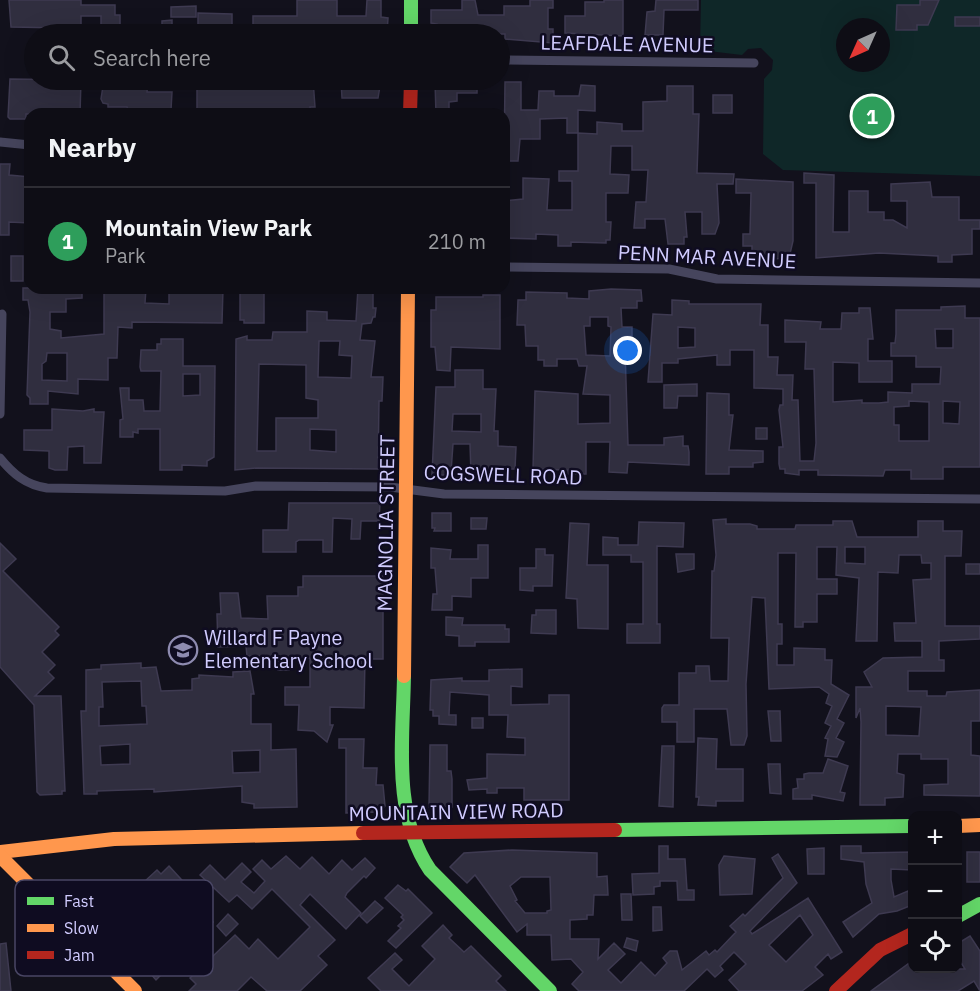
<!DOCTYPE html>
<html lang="en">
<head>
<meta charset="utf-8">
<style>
	:root { --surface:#0e0d15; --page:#17161e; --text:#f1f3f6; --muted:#9b9ca0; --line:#2e2d34; --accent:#8e8bb0 }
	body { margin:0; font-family:"IBM Plex Sans",sans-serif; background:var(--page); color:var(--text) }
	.controls { position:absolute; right:18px; bottom:18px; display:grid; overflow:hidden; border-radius:12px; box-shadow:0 6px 24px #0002 }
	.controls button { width:54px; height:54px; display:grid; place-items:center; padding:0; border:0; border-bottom:2px solid var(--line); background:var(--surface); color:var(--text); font:30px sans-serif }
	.compass { position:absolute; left:836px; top:18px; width:54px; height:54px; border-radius:50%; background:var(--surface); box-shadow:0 6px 24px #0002; rotate:225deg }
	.you { position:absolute; left:628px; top:351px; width:21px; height:21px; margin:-15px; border:4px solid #fff; border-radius:50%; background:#1a73e8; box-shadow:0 0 0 9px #1a73e833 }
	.badge { display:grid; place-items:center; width:39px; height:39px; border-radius:50%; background:var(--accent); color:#fff; font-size:20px; font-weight:700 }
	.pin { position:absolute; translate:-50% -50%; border:3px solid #fff; box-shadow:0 2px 6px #0006 }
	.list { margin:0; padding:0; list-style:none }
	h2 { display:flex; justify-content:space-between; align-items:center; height:78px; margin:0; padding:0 24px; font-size:26px }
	h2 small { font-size:20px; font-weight:400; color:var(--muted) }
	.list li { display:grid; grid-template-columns:39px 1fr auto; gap:18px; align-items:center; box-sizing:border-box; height:108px; padding:0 24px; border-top:2px solid var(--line) }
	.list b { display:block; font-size:22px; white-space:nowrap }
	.list p { margin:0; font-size:20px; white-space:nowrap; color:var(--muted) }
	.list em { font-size:20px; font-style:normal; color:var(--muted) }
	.icon { flex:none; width:33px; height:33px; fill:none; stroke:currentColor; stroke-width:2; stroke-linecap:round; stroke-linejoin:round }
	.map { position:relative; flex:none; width:980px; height:991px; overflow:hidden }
	.search { position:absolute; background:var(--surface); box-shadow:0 6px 24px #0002; left:24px; top:24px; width:486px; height:66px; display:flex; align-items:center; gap:15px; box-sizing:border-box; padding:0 21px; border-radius:33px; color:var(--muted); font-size:22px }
	.panel { position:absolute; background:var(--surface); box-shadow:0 6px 24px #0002; left:24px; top:108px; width:486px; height:186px; border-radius:18px }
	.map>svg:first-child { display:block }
	.green { fill:#0f2728; fill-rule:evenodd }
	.building { fill:#302e3f; stroke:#3e3a51; stroke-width:1.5; fill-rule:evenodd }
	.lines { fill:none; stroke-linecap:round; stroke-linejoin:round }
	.street { stroke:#46455d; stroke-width:9 }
	.fast { stroke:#63d668; stroke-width:14 }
	.slow { stroke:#ff974d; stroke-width:14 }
	.jam { stroke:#b3261e; stroke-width:14 }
	.labels { text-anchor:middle; stroke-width:5; stroke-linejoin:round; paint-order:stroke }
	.street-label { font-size:20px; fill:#d1ccff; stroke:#0f0c21 }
	.poi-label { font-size:20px; fill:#d1ccff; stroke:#0f0c21; text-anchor:start }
	.key { fill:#0f0c21; stroke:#494664; stroke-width:1.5 }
	.key-label { font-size:16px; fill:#d1ccff }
</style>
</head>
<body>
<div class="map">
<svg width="980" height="991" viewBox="0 0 980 991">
	<rect width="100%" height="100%" fill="#12111c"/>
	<path class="green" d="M701,0H980V176L783,170L763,154L764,79L772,70L773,60L761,48L748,49L742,55L700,50ZM845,27H881V63H845Z"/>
	<g class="building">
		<path d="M9,0H81V5H115V15H120V25L162,26V21L172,20V34H101V16H81V34H65V28L11,27Z"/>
		<path d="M297,0H337V16H366L367,0H381V17L388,18L387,34L253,32V16H297Z"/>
		<path d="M462,0H475L478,15H504V6H530V0H553V8H548V29H553V43L505,39V34H436L437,24L431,23V10H462Z"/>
		<path d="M604,0H623V36L565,33V16H585V2H604Z"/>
		<path d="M656,0H698V10H664L663,35H645L647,12L655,11Z"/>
		<path d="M920,0H939L928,25H917V30H896L897,5H920Z"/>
		<path d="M196,6V17H171V7Z"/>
		<path d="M198,13L232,14V34H198Z"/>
		<rect x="955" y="17" width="25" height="9"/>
		<path d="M10,79L81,80L80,114H26V119H10L8,117Z"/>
		<path d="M104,80H148L147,92H172L171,110L147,109V114H129L127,107H108V104L103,103L101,99Z"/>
		<path d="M197,80H313L315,107H310V114H197Z"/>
		<path d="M341,80H381L378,98H342Z"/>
		<path d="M435,82H477V93H457V101L449,102V114H436Z"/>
		<path d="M505,82H521V110H538L539,91H554V96H579L581,85L595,86V111L578,110V133H567V118L540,119V139H520L518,161H504Z"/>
		<path d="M667,86H693V114H699L697,173L734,174L733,184H717L719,223L715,234H702V212H685L687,237H684V244H668L665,219H645V228H634L636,202H646L648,170H632V146H611L610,174L629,175L628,193H606V222H611L610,240H606V243L571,242V246H558V235L536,234V239L504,238V201L523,199V178L549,179L547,210H572V181H559V171H578V133L597,134V122L622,124V131H643V102L667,101Z"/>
		<rect x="713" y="95" width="19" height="18"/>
		<path d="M0,164H10L9,175L30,177V223L9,222V235H0Z"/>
		<path d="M804,173L834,175L833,232H849V191H868V212H884V220H893L907,228V201H891V184L930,182L932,197H959V220H980V229H972V254L952,255V262H938V256L879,253L816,258V183H804Z"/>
		<path d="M736,179L793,182V241L789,258L752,260V246H743V234H750L751,193H736Z"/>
		<rect x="11" y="256" width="12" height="25"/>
		<path d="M23,288H82V298L66,299V312H50V329L61,331V338L104,334V288H146L145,303L169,304V288L223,289L222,323L132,322V328L118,327L117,358H108V380L78,379V394L48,391V404H30V398L27,395L30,312L28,300H23ZM47,353H67V381L42,380V364L46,361Z"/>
		<path d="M358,288H373V308H376L375,317H373L371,323L362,324L360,340L375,341L371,377H383L382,401H379L378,469L257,468L235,470L236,339L247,336V340H272L273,332H307V311L327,312V320L356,321ZM319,341H340L339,355L352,356L351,378L318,377ZM259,364L306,365V398L318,400V418H276V451H257ZM310,429L336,430V452L310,450Z"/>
		<path d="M240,289L264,290V323H244V320H240Z"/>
		<path d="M611,289L641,290L642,301H637V308H621L622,327H632V336H626L625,349L628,445H664V438L683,436V446H688L689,452V465L628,462L627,473L609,472L610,442H586V474H568V470L533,469L535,391L578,394V424L610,423V395L583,394L587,366H579L577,359H557V366H544V360H538V346H526L525,325H517L518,300H526V292L567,293V298L589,299V291ZM590,317H608V326L611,327L610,356L586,355L584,326H590Z"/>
		<path d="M483,295H500V349L451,347L450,371L437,370L435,347H431V310H436V297H483Z"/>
		<path d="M672,300L689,301V304H761L760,325H768V357H778L777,375H793L792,400H798L800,461H814L816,443L814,369H805L806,342H785V320L821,322L820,329H841L842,313H859V308H870L873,339H868V361H892V382H859V363L833,362V402L862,400V403H879L888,402V392L912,393V384H940L941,367H916V356H891V343H895L896,334V310H941V307L965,306V318H980V467H943V479H911V470H885L883,476L818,475V470H799V475L785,473V469H780L779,464V447H783L779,410L780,405H783V389L754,388V350H730V365H717V355L678,359V363H662V382H648L653,314L672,315ZM678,327L695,328V347L678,348ZM935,329H953V348H936ZM909,401L929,402V441H899V425H894V407L909,406ZM943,401L960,402L959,424L943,423Z"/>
		<path d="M161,339H183V366H215L214,457L207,461V466L182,465V470H160V429H138V433L133,432V437H120V420L123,419L120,388H129V400H143L144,411H160L161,371H141L140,367L141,350H157V344H161ZM183,374H200V395L183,396Z"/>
		<path d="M455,370H483V389H496L494,431H498V446L516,447L515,469H487V473L471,474L470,444H453L451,472L449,475H432L436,387H455ZM453,414H481V432L452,431Z"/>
		<path d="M697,384V396H678L677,408H664V385Z"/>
		<path d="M707,393L729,394V415H733L729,450L763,451V462L753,463V467H729V474H706Z"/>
		<path d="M52,409L83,411L94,409V412H104L101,463H84V446L68,447L67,470H55L49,468V451L24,450V430H52Z"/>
		<rect x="756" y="428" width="11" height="11"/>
		<path d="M289,503H380L379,521H361L360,539H351L352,519L333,518L332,552H323V540H299L296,542V552H263V530H288Z"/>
		<path d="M432,513H451V531H434L435,528H432Z"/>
		<path d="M471,518H487L486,529H471Z"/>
		<path d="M726,519V524H750L757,526V529H795L796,525H833V521H852L857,537H918V521H943V531H962L961,556H945V626H980V639L939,641V660H944V671H908V691H927V696H946L947,692L980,690V721H971V755L980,756V796L924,795V785L948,784V759H921V754H898L897,773L904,775L903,797L885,798V805H860L861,722L860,708L856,718V687H872L864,672L883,658L922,657V641H895L894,623H916L913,580L931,579V563H922L921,555H899L898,573L878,572L877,641H856L859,578L836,575L837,547H817V579H837V594H817V622H803V627H795L796,553H778V624H782V644H777V665H794V648L825,649V660H832L831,684L849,695L837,719L844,723L836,738L844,742L837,757L825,756L828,739L825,738L831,726L825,723L832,706L826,703L829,694L819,687L769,689L765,598L752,597L746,684L747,736L744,745H731L727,709H694V742H677V722H662V708L664,705H679V673H696V666H709L710,681H728L729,638H711L712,571H714L716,555L713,520ZM845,547H865V564L845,563ZM886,706L921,707L919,736L886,735Z"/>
		<path d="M639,522L684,523L683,547L657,546V624H660V643H627V624H643V562H631V555H603V537L618,538V545H638Z"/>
		<path d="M570,523L589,524L587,565H608V629L578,628L577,599L566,598Z"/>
		<path d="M0,543L16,559L3,571L59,627L55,631L59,635L42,652L55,665L48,672L54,678L35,696H61L65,791H62V794L40,795L37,792L34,705L0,667Z"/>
		<path d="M478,545H488V578H471V597L452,596V610H432L433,594H437L435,568H431V548L451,550L450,559H478Z"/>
		<path d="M536,549H545V555H553L552,586H533V591L520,590V568H536Z"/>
		<path d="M676,554H694V569L678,572Z"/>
		<rect x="966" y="564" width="14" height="10"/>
		<path d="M303,576H383V659H365L364,708L330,707V725H333L327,742L314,731L298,730L299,705H285V687H310V658H289V670H278L279,656H247L246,646L218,647L217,614H221L220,593H238L241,618L268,619L267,596H298V587H303Z"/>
		<path d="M536,610H556V634L531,633L532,615H536Z"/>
		<path d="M446,617L463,618L462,625H505V629H509V642H475V646H459V636L446,635Z"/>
		<path d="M141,663V668L156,667L161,691L192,690V679L199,678V675L233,677V672L250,671L254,694H251V724H271V750L296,749L297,807L254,808V804L242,802V786L154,792V789L97,791V794H84L81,711H86V670L101,669V665ZM141,681L142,706H146L147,724L99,726V707H103L102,682ZM130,744V764L101,765L100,746ZM260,750V772L233,773L232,751Z"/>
		<path d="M522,669V687L511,686V705L549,704V695H569V800H524V788H497V793H487V789L469,790L467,780L487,778V754L525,755V738L507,737L508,715H489V695L450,692L449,715H456V725L439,724V716H433V710H430L431,680L462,678V681H489V670Z"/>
		<path d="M768,711H780L781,741H771Z"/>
		<rect x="472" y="718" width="11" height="10"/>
		<path d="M698,738L717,739L716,769H743V801H716V806L698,805L699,797H696Z"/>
		<path d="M339,739H364L363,768H377L376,785H383L385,806L380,812L346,813V748H339Z"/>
		<path d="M430,745H447V771H451L452,779V807H429Z"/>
		<path d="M662,746H674L673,807L659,806Z"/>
		<path d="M828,759L848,766L840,792L845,793L843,801L812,795V799H793V789L798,788L797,779H804V774L809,773H823Z"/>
		<path d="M768,764H780L781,794L770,793Z"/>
		<path d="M659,846H668V859H685L687,890H694V900H678L677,881H660V886L654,887V894L633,895L632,874L659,873Z"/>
		<path d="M841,846H861V853L912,852V870L891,869V880L894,897L908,891L912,905L897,911L879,914L853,937L843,922L872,903L866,884L864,862L841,859Z"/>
		<path d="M824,848V874H808L807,849Z"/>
		<path d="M512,850L597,853V877L607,876L608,895H594L593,915H587V919L570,920V939H599L598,959L614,943L625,954L608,970L621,983L641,962L655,976L667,963L663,958L670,951H677L682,970L706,951L709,955L715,950L717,952L736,932L730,926L743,914L745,916L783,878L772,858L778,854L797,883L750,931L752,934L808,898L842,952L831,959L828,954L815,967L823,975L802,991H739L729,980L746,964L734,952L720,966L723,970L715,977L707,969L684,991H579L572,984L583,972L571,959L552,960L551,935H527V924L517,932L475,875L467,883L450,867L464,853ZM521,877H550L551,910L547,911V913H525L515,901L517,900L510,886ZM800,915L813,935L786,962L769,945Z"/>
		<rect x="967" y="852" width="13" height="30"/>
		<path d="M286,856L300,869L312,857L329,874L342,860L352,870L365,858L375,868L366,878L364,876L347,893L345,897L361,913L346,929L310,894L300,905L335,940L318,956L327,965L300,991H267L251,977L237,991H189L196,984L190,978L235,935L249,949L258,939L278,959L310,927L272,889L252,909L237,895L229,902L200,875L210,865L225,880L242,863L251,872L241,882L254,893L265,881L253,869L262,860L271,869Z"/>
		<path d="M724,856L755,859L752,894L720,895L719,865Z"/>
		<path d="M169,866L201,901L204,907L201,910L213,922L201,935L206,940L199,947L194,942L156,980L128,948L149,927L166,943L192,917L174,901L184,891L110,930L92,915L91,912L144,882L157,870L161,874Z"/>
		<path d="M398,885L406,891L408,889L432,913L396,948L388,941L401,928L398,926L404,920L401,917L403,915L385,898Z"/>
		<path d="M621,894H631L632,920H622Z"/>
		<path d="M375,901L383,908L367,923L360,916Z"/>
		<path d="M653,907H661L662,930L653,931Z"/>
		<path d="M228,914L238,924L226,936L217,926Z"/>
		<path d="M443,925L452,935L449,938L464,952L471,946L501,976L496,981L506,991H381L368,978L395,953L402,960L392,969L409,986L435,959L422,946Z"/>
		<path d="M970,936L980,951V991L974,981L958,991H871L912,961V969H965L957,956V944Z"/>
		<path d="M627,938L638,941L636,951L624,947Z"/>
		<path d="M6,943L11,991H0V944Z"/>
	</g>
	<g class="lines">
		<g class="street">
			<path d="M500,60L754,63"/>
			<path d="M0,142L30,145"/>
			<path d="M504,267L669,269L717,279L980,283"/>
			<path d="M0,414L2,314"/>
			<path d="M0,458C13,474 26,485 47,488L225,491L256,486L390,487L444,494L980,499"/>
		</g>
		<g class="fast">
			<path d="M411,0V34"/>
			<path d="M404,676C403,741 392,814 430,870L550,991"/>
			<path d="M615,830L912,826"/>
			<path d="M958,916L980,904"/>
		</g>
		<g class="slow">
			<path d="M404,676L408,288"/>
			<path d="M958,826L980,825"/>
			<path d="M0,852L114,839L363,833"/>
			<path d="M0,856L135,991"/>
		</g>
		<g class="jam">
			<path d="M410,114L411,80"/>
			<path d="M363,833L615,830"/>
			<path d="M836,991L880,950L912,934"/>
		</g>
	</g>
	<defs>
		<g id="school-ring" transform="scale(1.5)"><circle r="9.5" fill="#0f0c21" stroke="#8e8bb0" stroke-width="1.5"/><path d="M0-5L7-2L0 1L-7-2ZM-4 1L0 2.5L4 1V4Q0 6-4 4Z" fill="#8e8bb0"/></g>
	</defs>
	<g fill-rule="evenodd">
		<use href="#school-ring" x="183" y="650"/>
	</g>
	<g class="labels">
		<g class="street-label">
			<text transform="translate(627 44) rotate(1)" y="7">LEAFDALE AVENUE</text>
			<text transform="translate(707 257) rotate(3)" y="7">PENN MAR AVENUE</text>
			<text transform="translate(503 475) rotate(2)" y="7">COGSWELL ROAD</text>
			<text transform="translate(386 523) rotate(-89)" y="7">MAGNOLIA STREET</text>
			<text transform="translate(456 812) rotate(-1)" y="7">MOUNTAIN VIEW ROAD</text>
		</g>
		<g class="poi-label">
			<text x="204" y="645">Willard F Payne<tspan x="204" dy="23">Elementary School</tspan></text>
		</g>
	</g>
	<rect x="15" y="880" width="198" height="96" rx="9" class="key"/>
	<rect x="27" y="897" width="27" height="8" fill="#63d668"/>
	<rect x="27" y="924" width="27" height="8" fill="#ff974d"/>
	<rect x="27" y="951" width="27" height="8" fill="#b3261e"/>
	<g class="key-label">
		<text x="64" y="907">Fast</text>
		<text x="64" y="934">Slow</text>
		<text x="64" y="961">Jam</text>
	</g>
</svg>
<div class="controls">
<button>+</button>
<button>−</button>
<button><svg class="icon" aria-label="locate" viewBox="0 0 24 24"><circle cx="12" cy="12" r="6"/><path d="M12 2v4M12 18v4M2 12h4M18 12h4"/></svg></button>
</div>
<svg class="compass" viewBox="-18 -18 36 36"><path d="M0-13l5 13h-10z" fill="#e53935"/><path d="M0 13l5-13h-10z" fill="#9b9ca0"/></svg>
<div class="you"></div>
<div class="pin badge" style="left:872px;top:116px;background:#2e9e5b">1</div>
<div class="search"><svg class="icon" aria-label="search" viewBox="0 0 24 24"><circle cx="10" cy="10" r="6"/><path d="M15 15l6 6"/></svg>Search here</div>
<section class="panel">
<h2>Nearby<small></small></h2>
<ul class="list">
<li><span class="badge" style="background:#2e9e5b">1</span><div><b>Mountain View Park</b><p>Park</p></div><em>210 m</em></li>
</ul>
</section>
</div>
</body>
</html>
